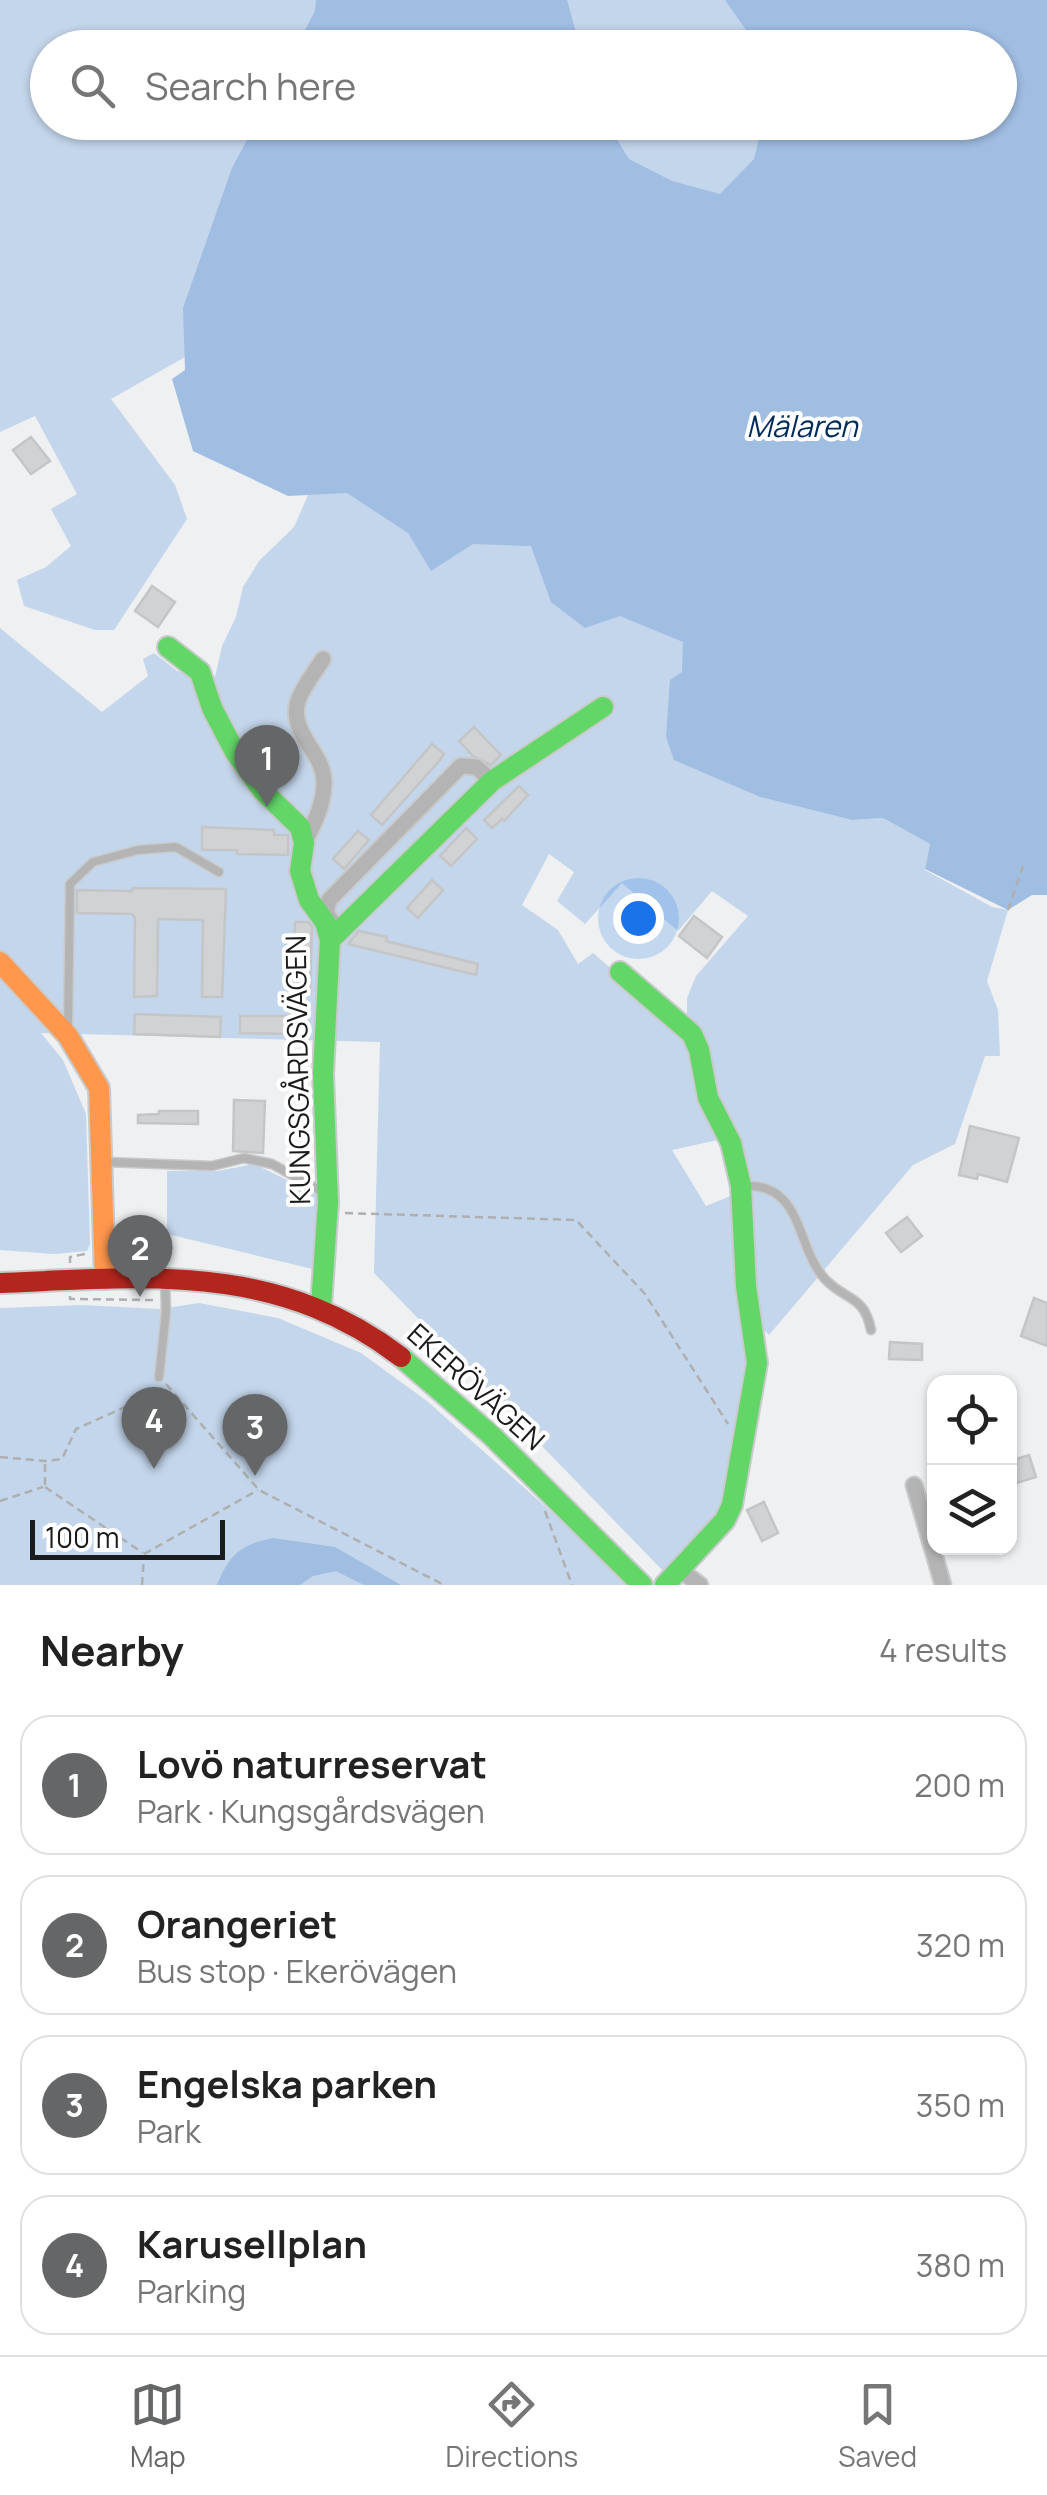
<!DOCTYPE html>
<html lang="en">
<head>
<meta charset="utf-8">
<style>
	:root { --surface:#fff; --page:#f6f6f6; --text:#222; --muted:#767676; --line:#e0e0e0; --accent:#646667 }
	body { margin:0; font-family:Manrope,sans-serif; background:var(--page); color:var(--text) }
	.controls { position:absolute; right:30px; bottom:30px; display:grid; overflow:hidden; border-radius:20px; box-shadow:0 2px 8px #0004 }
	.controls button { width:90px; height:90px; display:grid; place-items:center; padding:0; border:0; border-bottom:2px solid var(--line); background:var(--surface); color:var(--text); font:50px sans-serif }
	.scale { position:absolute; left:30px; bottom:25px; width:195px; box-sizing:border-box; padding-left:10px; border:5px solid #1a1b1c; border-top:0; font-size:28px; line-height:35px; white-space:nowrap; color:#1a1b1c; -webkit-text-stroke:8px #fff; paint-order:stroke }
	.you { position:absolute; left:638px; top:918px; width:35px; height:35px; margin:-25px; border:8px solid #fff; border-radius:50%; background:#1a73e8; box-shadow:0 0 0 15px #1a73e833 }
	.badge { display:grid; place-items:center; width:65px; height:65px; border-radius:50%; background:var(--accent); color:#fff; font-size:32px; font-weight:700 }
	.pin { position:absolute; translate:-50% -82px; filter:drop-shadow(0 2px 5px #0008) }
	.pin::after { content:''; position:absolute; top:52px; width:35px; height:30px; background:inherit; clip-path:polygon(0 0,100% 0,50% 100%) }
	.list { margin:0; padding:0; list-style:none }
	h2 { display:flex; justify-content:space-between; align-items:center; height:130px; margin:0; padding:0 40px; font-size:42px }
	h2 small { font-size:32px; font-weight:400; color:var(--muted) }
	.list li { display:grid; grid-template-columns:65px 1fr auto; gap:30px; align-items:center; box-sizing:border-box; height:140px; margin:0 20px 20px; padding:0 20px; border:2px solid var(--line); border-radius:30px }
	.list b { display:block; font-size:38px; white-space:nowrap }
	.list p { margin:0; font-size:32px; white-space:nowrap; color:var(--muted) }
	.list em { font-size:32px; font-style:normal; color:var(--muted) }
	.icon { flex:none; width:55px; height:55px; fill:none; stroke:currentColor; stroke-width:2; stroke-linecap:round; stroke-linejoin:round }
	.map { position:relative; flex:none; width:1047px; height:1585px; overflow:hidden }
	.search { position:absolute; background:var(--surface); box-shadow:0 2px 8px #0004; left:30px; right:30px; top:30px; height:110px; display:flex; align-items:center; gap:25px; box-sizing:border-box; padding:0 35px; border-radius:55px; color:var(--muted); font-size:38px }
	.sheet { height:770px; background:var(--surface) }
	nav { display:flex; justify-content:space-around; align-items:center; box-sizing:border-box; height:140px; border-top:2px solid var(--line); background:var(--surface); font-size:28px; color:var(--muted) }
	nav a { display:grid; justify-items:center; gap:5px }
	nav .on { color:var(--accent) }
	.map>svg:first-child { display:block }
	.green { fill:#c4d6eb; fill-rule:evenodd }
	.water { fill:#a0bde2 }
	.building { fill:#d1d2d3; stroke:#c4c5c7; stroke-width:2.5 }
	.lines { fill:none; stroke-linecap:round; stroke-linejoin:round }
	.lane-casing { stroke:#c9cacb; stroke-width:11 }
	.street-casing { stroke:#c9cacb; stroke-width:19 }
	.fast-casing { stroke:#c9cacb; stroke-width:24 }
	.slow-casing { stroke:#c9cacb; stroke-width:24 }
	.jam-casing { stroke:#c9cacb; stroke-width:24 }
	.path { stroke:#aeafb0; stroke-width:2.5; stroke-dasharray:8 5; stroke-linecap:butt }
	.lane { stroke:#b4b4b5; stroke-width:8 }
	.street { stroke:#b4b4b5; stroke-width:15 }
	.fast { stroke:#63d668; stroke-width:20 }
	.slow { stroke:#ff974d; stroke-width:20 }
	.jam { stroke:#b3261e; stroke-width:20 }
	.labels { text-anchor:middle; stroke-width:8; stroke-linejoin:round; paint-order:stroke }
	.street-label { font-size:28px; fill:#1a1b1c; stroke:#fff }
	.water-label { font-size:30px; font-style:italic; fill:#012c5a; stroke:#fff }
</style>
</head>
<body>
<div class="map">
<svg width="1047" height="1585" viewBox="0 0 1047 1585">
	<rect width="100%" height="100%" fill="#eef0f2"/>
	<g class="green">
		<path d="M0,0H1047V837L720,731L707,767H692L760,797L852,820L883,818L930,844L925,870L992,907L1008,910L987,981L998,1010L1000,1056H985L955,1144L913,1165L769,1335L758,1324L747,1186L739,1140L718,1109L704,1047L687,1023V998L696,976L748,916L712,891L678,931L622,883L585,924L557,901L574,872L549,854L522,905L558,930L578,964L593,953L684,1032L697,1055L705,1104L727,1138L672,1150L706,1206L738,1193L742,1299L753,1361L723,1516L667,1575L374,1273L380,1042L41,1033L63,1060L86,1114L90,1244L87,1251L54,1254L0,1250V628L102,712L148,676L143,659L154,653L177,671L215,677L222,646L236,617L243,587L259,561L294,527L323,461C309,456 292,453 278,448C222,426 215,388 215,334L184,336L185,357L111,399L175,485L187,519L114,630H95L24,606L17,580L46,567L71,546L51,509L77,494L35,416L0,432ZM48,48H1000V122H48Z"/>
		<path d="M254,1164L318,1195L317,1270L167,1234V1171H218Z"/>
		<path d="M199,1303L278,1318L361,1353L427,1401L595,1551L627,1585H0V1308L82,1305L159,1309Z"/>
	</g>
	<g class="water">
		<path d="M316,0H567L580,47H296L315,11Z"/>
		<path d="M725,0H1047V895H1032L1008,910L925,869L930,844L883,818L852,820L760,797L674,760L666,737L670,680L682,672L683,642L620,616L585,628L551,602L531,546L473,544L431,571L408,533L347,493L288,496L193,451L172,379L185,370L183,308L232,168L256,123H607L629,159L672,181L720,194L754,159L763,123L1000,122V48L758,47Z"/>
		<path d="M273,1538L335,1547L401,1585H364L336,1571L313,1576L300,1585H217C230,1554 240,1545 273,1538Z"/>
	</g>
	<g class="building">
		<path d="M31,437L50,461L31,474L13,450Z"/>
		<path d="M152,586L175,602L158,627L135,611Z"/>
		<path d="M474,727L501,755L491,765L473,756L459,741Z"/>
		<path d="M432,744L444,754L440,760L382,825L371,815Z"/>
		<path d="M519,786L528,795L504,821L502,819L492,828L484,820Z"/>
		<path d="M202,827L274,830V835H288V855L237,854V850H202Z"/>
		<path d="M466,828L477,839L451,866L440,856Z"/>
		<path d="M358,831L369,840L344,869L333,859Z"/>
		<path d="M432,880L443,890L418,918L407,908Z"/>
		<path d="M133,888L226,889L222,997H202L203,920L158,919L157,996L134,997L135,918L132,914L77,913V890L132,891Z"/>
		<path d="M694,916L722,937L707,958L679,936Z"/>
		<path d="M295,922H308L312,927L310,993H294Z"/>
		<path d="M359,931L387,937L386,941L478,964L476,975L348,944Z"/>
		<path d="M135,1014L221,1017L220,1037L134,1034Z"/>
		<path d="M240,1016H291V1034L240,1033Z"/>
		<path d="M234,1100L265,1101L263,1153L233,1151Z"/>
		<path d="M159,1111H198V1124L138,1123V1115L159,1114Z"/>
		<path d="M970,1126L1019,1138L1007,1182L978,1174L977,1179L959,1175Z"/>
		<path d="M907,1217L922,1236L901,1252L886,1233Z"/>
		<path d="M1034,1298L1047,1303V1346L1021,1336Z"/>
		<path d="M890,1342L922,1344V1360L889,1359Z"/>
		<path d="M1029,1455L1036,1477L1010,1485V1461Z"/>
		<path d="M764,1502L778,1533L762,1541L747,1510Z"/>
	</g>
	<g class="lines">
		<g class="lane-casing">
			<g id="lane">
				<path d="M68,1029L70,884L93,862L138,850L176,847L219,872"/>
				<path d="M106,1162L212,1166L244,1158L272,1164L323,1192"/>
				<path d="M741,1186C804,1181 795,1247 825,1279C845,1301 864,1294 871,1330"/>
				<path d="M159,1377L166,1312L165,1279"/>
			</g>
		</g>
		<g class="street-casing">
			<g id="street">
				<path d="M304,843C314,824 324,805 324,782C324,752 288,733 298,701C303,686 315,672 323,659"/>
				<path d="M333,923L326,913L329,900L461,766L476,767L492,781"/>
				<path d="M914,1485L943,1585"/>
				<path d="M679,1569L700,1585"/>
			</g>
		</g>
		<g class="fast-casing">
			<g id="fast">
				<path d="M168,647L200,672L212,708L235,752L262,790L300,827L304,843L300,871L309,900L325,922L330,940L323,1074L328,1202L321,1307"/>
				<path d="M330,940L492,781L603,707"/>
				<path d="M620,972L692,1034L699,1050L708,1098L731,1143L741,1186L746,1286L757,1363L732,1505L725,1520L665,1585"/>
				<path d="M401,1357L491,1435L642,1585"/>
			</g>
		</g>
		<g class="slow-casing">
			<path id="slow" d="M0,962L68,1036L99,1088L105,1279"/>
		</g>
		<g class="jam-casing">
			<path id="jam" d="M0,1283C148,1277 276,1262 401,1357"/>
		</g>
		<g class="path">
			<path d="M1008,910L1023,866"/>
			<path d="M345,1213L576,1220L645,1294L728,1424"/>
			<path d="M70,1263V1257L85,1254"/>
			<path d="M70,1296V1299L154,1300"/>
			<path d="M166,1384L259,1490L444,1585"/>
			<path d="M0,1457L45,1461L62,1459L76,1429L152,1395L154,1388"/>
			<path d="M45,1485V1463"/>
			<path d="M45,1487L143,1553"/>
			<path d="M0,1501L43,1487"/>
			<path d="M545,1511L572,1585"/>
			<path d="M144,1554L258,1490"/>
			<path d="M142,1585L144,1556"/>
		</g>
		<use href="#lane" class="lane"/>
		<use href="#street" class="street"/>
		<use href="#fast" class="fast"/>
		<use href="#slow" class="slow"/>
		<use href="#jam" class="jam"/>
	</g>
	<g class="labels">
		<g class="street-label">
			<text transform="translate(298 1070) rotate(-91)" y="10">KUNGSGÅRDSVÄGEN</text>
			<text transform="translate(476 1387) rotate(42)" y="10">EKERÖVÄGEN</text>
		</g>
		<g class="water-label">
			<text x="802" y="437">Mälaren</text>
		</g>
	</g>
</svg>
<div class="controls">
<button><svg class="icon" aria-label="locate" viewBox="0 0 24 24"><circle cx="12" cy="12" r="6"/><path d="M12 2v4M12 18v4M2 12h4M18 12h4"/></svg></button>
<button><svg class="icon" aria-label="layers" viewBox="0 0 24 24"><path d="M12 4l9 5-9 5-9-5zM3 14l9 5 9-5"/></svg></button>
</div>
<div class="scale">100 m</div>
<div class="you"></div>
<div class="pin badge" style="left:267px;top:807px">1</div>
<div class="pin badge" style="left:140px;top:1297px">2</div>
<div class="pin badge" style="left:255px;top:1476px">3</div>
<div class="pin badge" style="left:154px;top:1469px">4</div>
<div class="search"><svg class="icon" aria-label="search" viewBox="0 0 24 24"><circle cx="10" cy="10" r="6"/><path d="M15 15l6 6"/></svg>Search here</div>
</div>
<section class="sheet">
<h2>Nearby<small>4 results</small></h2>
<ul class="list">
<li><span class="badge">1</span><div><b>Lovö naturreservat</b><p>Park · Kungsgårdsvägen</p></div><em>200 m</em></li>
<li><span class="badge">2</span><div><b>Orangeriet</b><p>Bus stop · Ekerövägen</p></div><em>320 m</em></li>
<li><span class="badge">3</span><div><b>Engelska parken</b><p>Park</p></div><em>350 m</em></li>
<li><span class="badge">4</span><div><b>Karusellplan</b><p>Parking</p></div><em>380 m</em></li>
</ul>
</section>
<nav>
<a class="on"><svg class="icon" aria-label="map" viewBox="0 0 24 24"><path d="M3 6l6-2 6 2 6-2v14l-6 2-6-2-6 2zM9 4v14M15 6v14"/></svg>Map</a>
<a><svg class="icon" aria-label="directions" viewBox="0 0 24 24"><path d="M12 3l9 9-9 9-9-9zM9 14v-3h6M13 9l2 2-2 2"/></svg>Directions</a>
<a><svg class="icon" aria-label="saved" viewBox="0 0 24 24"><path d="M7 4h10v16l-5-4-5 4z"/></svg>Saved</a>
</nav>
</body>
</html>
